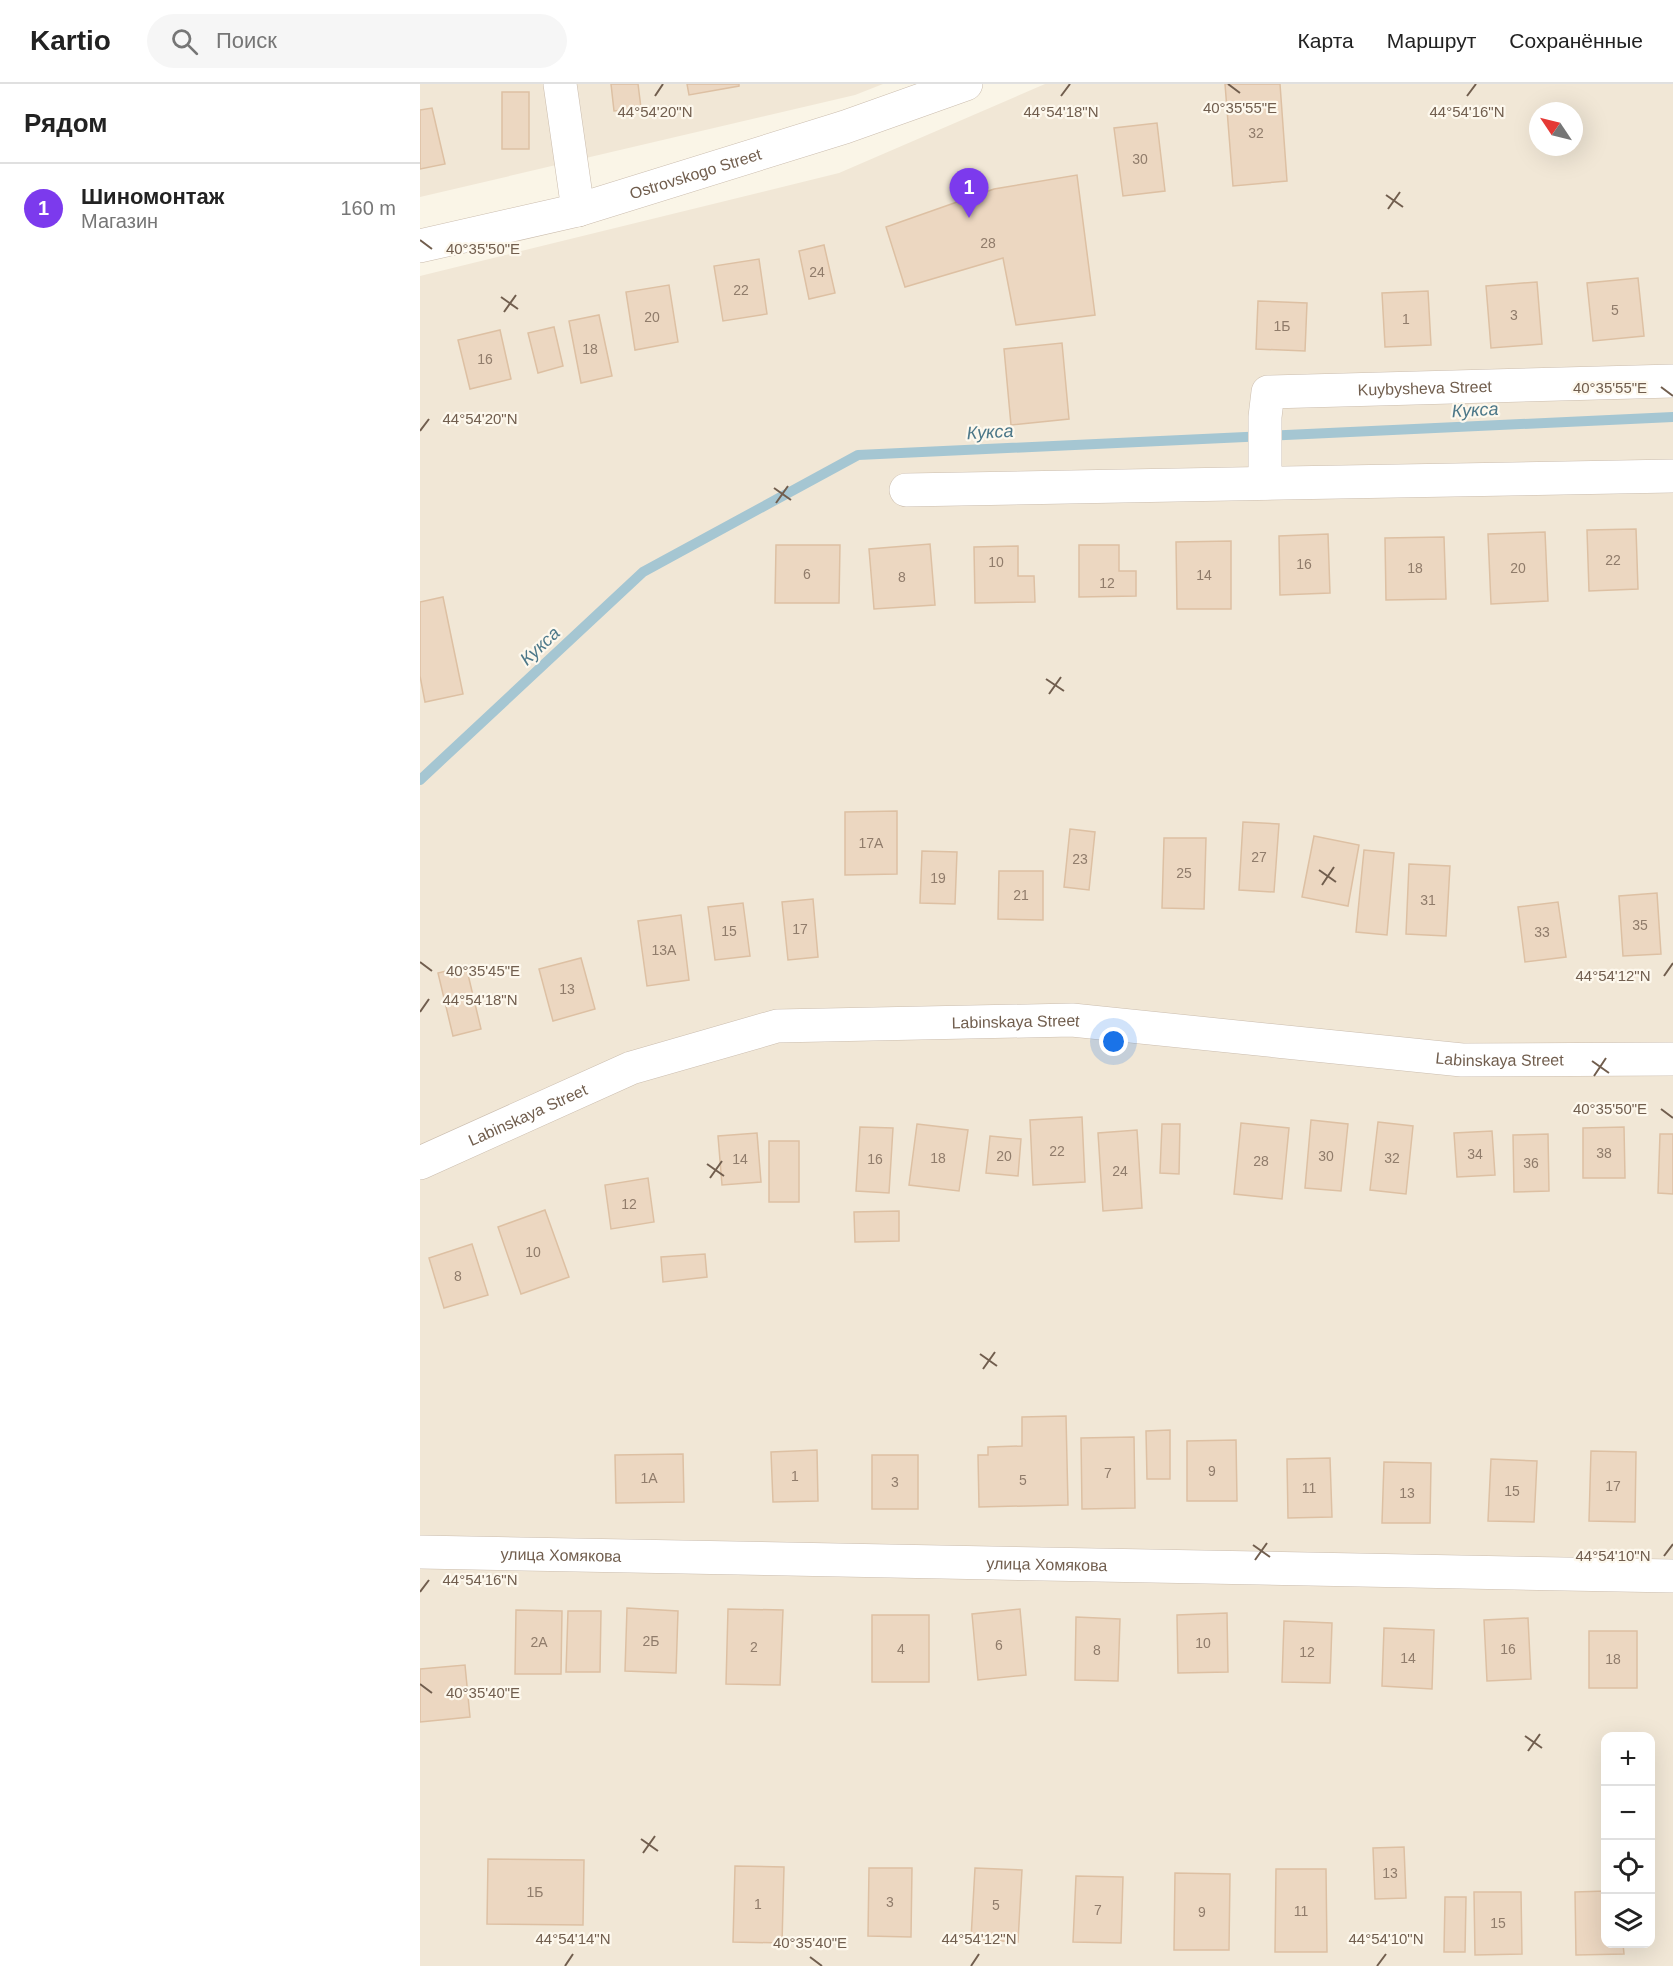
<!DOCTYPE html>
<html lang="ru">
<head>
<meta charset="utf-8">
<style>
	:root { --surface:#fff; --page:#f6f6f6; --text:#222; --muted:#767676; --line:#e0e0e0; --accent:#7c3aed }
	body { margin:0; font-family:Helvetica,sans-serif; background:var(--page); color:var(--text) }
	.controls { position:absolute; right:18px; bottom:18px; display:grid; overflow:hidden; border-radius:12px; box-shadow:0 6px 24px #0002 }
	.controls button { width:54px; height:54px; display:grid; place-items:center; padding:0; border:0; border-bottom:2px solid var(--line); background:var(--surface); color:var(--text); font:30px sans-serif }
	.compass { position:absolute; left:1109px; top:18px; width:54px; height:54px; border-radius:50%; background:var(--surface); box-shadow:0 6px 24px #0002; rotate:305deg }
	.you { position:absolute; left:694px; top:958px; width:21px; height:21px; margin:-15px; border:4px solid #fff; border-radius:50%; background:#1a73e8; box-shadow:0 0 0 9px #1a73e833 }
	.badge { display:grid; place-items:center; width:39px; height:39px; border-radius:50%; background:var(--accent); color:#fff; font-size:20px; font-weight:700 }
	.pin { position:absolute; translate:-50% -50px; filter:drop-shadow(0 2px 3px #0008) }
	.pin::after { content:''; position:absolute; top:32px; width:21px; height:18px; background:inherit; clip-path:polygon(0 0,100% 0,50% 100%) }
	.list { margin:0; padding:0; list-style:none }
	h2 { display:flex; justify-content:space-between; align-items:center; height:78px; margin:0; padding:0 24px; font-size:26px }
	h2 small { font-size:20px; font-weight:400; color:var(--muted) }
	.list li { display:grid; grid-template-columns:39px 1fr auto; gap:18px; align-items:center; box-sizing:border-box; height:90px; padding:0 24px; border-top:2px solid var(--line) }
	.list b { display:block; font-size:22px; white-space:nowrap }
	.list p { margin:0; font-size:20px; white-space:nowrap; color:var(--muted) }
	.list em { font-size:20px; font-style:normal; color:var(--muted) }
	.icon { flex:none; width:33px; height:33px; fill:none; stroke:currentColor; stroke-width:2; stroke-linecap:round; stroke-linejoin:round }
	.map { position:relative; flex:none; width:1253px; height:1882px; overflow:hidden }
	header { display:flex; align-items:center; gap:36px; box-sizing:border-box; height:84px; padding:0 30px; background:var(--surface); border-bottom:2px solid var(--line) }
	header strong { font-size:28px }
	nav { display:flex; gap:33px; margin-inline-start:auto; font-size:21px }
	.search { width:420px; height:54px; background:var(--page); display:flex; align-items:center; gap:15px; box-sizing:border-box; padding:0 21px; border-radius:33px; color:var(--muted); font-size:22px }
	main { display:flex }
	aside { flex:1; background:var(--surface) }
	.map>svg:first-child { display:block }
	.residential { fill:#f1e7d6; fill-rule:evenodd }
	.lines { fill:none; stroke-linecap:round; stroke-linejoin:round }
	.stream { stroke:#a5c6d2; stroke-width:10 }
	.building { fill:#ecd7c1; stroke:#ddc0a3; stroke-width:1.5 }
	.minor-casing { stroke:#cbbdae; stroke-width:34 }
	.minor { stroke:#fff; stroke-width:33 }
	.ticks { fill:none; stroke:#715e4e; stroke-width:2 }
	.labels { text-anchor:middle; stroke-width:4.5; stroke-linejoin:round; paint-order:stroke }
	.number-label { font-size:14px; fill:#907c6b }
	.street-label { font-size:16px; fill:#715e4e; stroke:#fdf8ed }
	.water-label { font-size:18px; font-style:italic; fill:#4d7889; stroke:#fdf8ed }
	.ticks-label { font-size:15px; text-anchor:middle; fill:#715e4e; stroke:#fdf8ed; stroke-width:4.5; stroke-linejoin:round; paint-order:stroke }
</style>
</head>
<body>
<header>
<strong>Kartio</strong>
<div class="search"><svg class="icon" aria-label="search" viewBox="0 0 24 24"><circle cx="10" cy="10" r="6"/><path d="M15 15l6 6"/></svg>Поиск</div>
<nav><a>Карта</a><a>Маршрут</a><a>Сохранённые</a></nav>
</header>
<main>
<aside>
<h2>Рядом<small></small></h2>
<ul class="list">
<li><span class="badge">1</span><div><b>Шиномонтаж</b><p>Магазин</p></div><em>160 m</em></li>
</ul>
</aside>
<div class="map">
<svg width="1253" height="1882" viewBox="0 0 1253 1882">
	<rect width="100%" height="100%" fill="#faf5e7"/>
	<g class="residential">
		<path d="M0,0H463L435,11L0,113Z"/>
		<path d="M625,0H1253V1882H0V192L419,89ZM1118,27H1154V63H1118ZM1186,1652H1230V1860H1186Z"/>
	</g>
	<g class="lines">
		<path class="stream" d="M0,696L223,488L438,371L1253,333"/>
	</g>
	<g class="building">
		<path d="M191,0H218L221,24L194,27Z"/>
		<path d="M267,0H319V2L269,11Z"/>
		<path d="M805,0H860L867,97L813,102Z"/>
		<rect x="82" y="8" width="27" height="57"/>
		<path d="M12,24L25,80L0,85V26Z"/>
		<path d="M737,39L745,107L703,112L694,44Z"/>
		<path d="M657,91L675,231L596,241L583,174L485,203L466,143L574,105Z"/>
		<path d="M404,161L415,209L389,215L379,167Z"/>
		<path d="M339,175L347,230L303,237L294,182Z"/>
		<path d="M1218,194L1224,252L1173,257L1167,199Z"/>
		<path d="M1117,198L1122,260L1071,264L1066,202Z"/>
		<path d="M249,201L258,258L215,266L206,208Z"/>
		<path d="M1008,207L1011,261L965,263L962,209Z"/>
		<path d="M838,217L887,219L885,267L836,265Z"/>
		<path d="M179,231L192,292L161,299L149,237Z"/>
		<path d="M134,243L143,282L118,289L108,249Z"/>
		<path d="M80,246L91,295L50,305L38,256Z"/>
		<path d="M642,259L649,335L591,341L584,265Z"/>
		<path d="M1216,445L1218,505L1169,507L1167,446Z"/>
		<path d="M1125,448L1128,517L1071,520L1068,450Z"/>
		<path d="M908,450L910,509L860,511L859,452Z"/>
		<path d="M1024,453L1026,515L966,516L965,454Z"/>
		<path d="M811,457V525H757L756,458Z"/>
		<path d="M510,460L515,521L454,525L449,465Z"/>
		<path d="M356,461H420L419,519H355Z"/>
		<path d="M659,461H699V487H716V512L659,513Z"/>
		<path d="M598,462V492H614L615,518L555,519L554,463Z"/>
		<path d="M23,513L43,610L5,618L0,592V518Z"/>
		<path d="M477,727V790L425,791V728Z"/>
		<path d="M823,738L859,740L854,808L819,806Z"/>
		<path d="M650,745L675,748L669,806L644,803Z"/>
		<path d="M894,752L939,761L928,822L882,813Z"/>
		<path d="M744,754H786L784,825L742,824Z"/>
		<path d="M944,766L974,769L967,851L936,848Z"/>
		<path d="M502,767L537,768L535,820L500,819Z"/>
		<path d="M989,780L1030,782L1026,852L986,850Z"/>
		<path d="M579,787H623V836L578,835Z"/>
		<path d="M1237,809L1241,870L1203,872L1199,812Z"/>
		<path d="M393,815L398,873L368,876L362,818Z"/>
		<path d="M1138,818L1146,873L1105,878L1098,823Z"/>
		<path d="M323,819L330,872L295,876L288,823Z"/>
		<path d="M261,831L269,896L227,902L218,837Z"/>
		<path d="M161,874L175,925L133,937L119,885Z"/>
		<path d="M46,882L61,945L33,952L18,889Z"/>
		<path d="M662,1033L665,1098L613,1101L610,1036Z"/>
		<path d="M891,1036L928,1040L921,1107L885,1104Z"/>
		<path d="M958,1038L993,1042L986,1110L950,1106Z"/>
		<path d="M821,1039L869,1044L862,1115L814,1110Z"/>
		<path d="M497,1040L548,1046L539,1107L489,1101Z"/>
		<path d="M742,1040H760L759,1090L740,1089Z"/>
		<path d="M440,1043L473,1044L469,1109L436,1107Z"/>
		<path d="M1204,1043L1205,1094H1163V1044Z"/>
		<path d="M717,1046L722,1124L683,1127L678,1049Z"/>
		<path d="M1072,1047L1075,1091L1037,1093L1034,1049Z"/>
		<path d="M337,1049L341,1098L302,1101L298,1052Z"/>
		<path d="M1128,1050L1129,1107L1094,1108L1093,1051Z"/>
		<path d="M1240,1050H1253V1110L1238,1109Z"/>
		<path d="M570,1052L601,1055L598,1092L566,1089Z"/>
		<rect x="349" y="1057" width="30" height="61"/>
		<path d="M228,1094L234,1138L191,1145L185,1101Z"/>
		<path d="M125,1126L149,1193L101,1210L78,1143Z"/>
		<path d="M479,1127V1157L435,1158L434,1128Z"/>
		<path d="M52,1160L68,1211L24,1224L9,1174Z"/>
		<path d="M285,1170L287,1193L243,1198L241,1173Z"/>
		<path d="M646,1332L648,1421L559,1423L558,1371H568V1363L602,1362V1333Z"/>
		<path d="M750,1346V1395H727L726,1347Z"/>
		<path d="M714,1353L715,1424L662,1425L661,1354Z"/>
		<path d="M816,1356L817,1417H767V1357Z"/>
		<path d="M397,1366L398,1417L353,1418L351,1368Z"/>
		<path d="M1171,1367L1216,1368L1215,1438L1169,1437Z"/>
		<path d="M263,1370L264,1418L196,1419L195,1371Z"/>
		<rect x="452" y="1371" width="46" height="54"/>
		<path d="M910,1374L912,1433L868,1434L867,1375Z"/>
		<path d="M1071,1375L1117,1377L1114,1438L1068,1437Z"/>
		<path d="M964,1378L1011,1379L1010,1439H962Z"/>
		<path d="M207,1524L258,1527L256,1589L205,1587Z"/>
		<path d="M308,1525L363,1526L360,1601L306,1600Z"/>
		<path d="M600,1525L606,1591L558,1596L552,1530Z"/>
		<path d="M96,1526L142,1527L141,1590H95Z"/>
		<path d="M148,1527H181L180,1588H146Z"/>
		<path d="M807,1529L808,1588L758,1589L757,1531Z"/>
		<rect x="452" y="1531" width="57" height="67"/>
		<path d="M656,1533L700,1535L698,1597L655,1596Z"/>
		<path d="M1108,1534L1111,1595L1067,1597L1064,1536Z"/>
		<path d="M864,1537L912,1539L910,1599L862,1598Z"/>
		<path d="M964,1544L1014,1546L1012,1605L962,1602Z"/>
		<rect x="1169" y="1547" width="48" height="57"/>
		<path d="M45,1581L50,1633L0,1638V1585Z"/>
		<path d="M984,1763L986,1814L955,1815L953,1764Z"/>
		<path d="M68,1775L164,1776L163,1841L67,1840Z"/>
		<path d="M315,1782L364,1783L362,1859L313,1858Z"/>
		<path d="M449,1784H492L491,1853L448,1852Z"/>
		<path d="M555,1784L602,1786L598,1858L551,1855Z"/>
		<path d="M856,1785H906L907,1868H855Z"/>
		<path d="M755,1789L810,1790L809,1866H754Z"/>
		<path d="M656,1792L703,1793L701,1859L653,1858Z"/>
		<path d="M1186,1807V1860H1203L1204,1870L1156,1871L1155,1808Z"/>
		<path d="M1054,1808H1101L1102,1870L1055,1871Z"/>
		<path d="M1025,1813H1046L1045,1868H1024Z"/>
	</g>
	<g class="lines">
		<g class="minor-casing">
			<g id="minor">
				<path d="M140,0L158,126"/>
				<path id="s1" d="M0,162L158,126L425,43L546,0"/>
				<path id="s2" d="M845,399V333L848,308L1253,297"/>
				<path d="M486,406L1253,392"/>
				<path id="s3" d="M0,1079L211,984L357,942L652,936L1042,976L1253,975"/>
				<path id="s4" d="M0,1468L1253,1492"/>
			</g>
		</g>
		<use href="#minor" class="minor"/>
	</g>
	<path class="ticks" d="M808,0L820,9M235,12L243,0M641,12L650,0M1047,12L1056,0M966,111L983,123M968,125L980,108M0,156L12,165M81,213L98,225M84,228L96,211M1241,303L1253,312M0,347L9,335M354,404L371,416M356,419L368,402M626,595L644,607M629,610L641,593M899,786L916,798M902,801L914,783M0,878L12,887M1244,892L1253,879M0,928L9,915M1172,977L1189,989M1174,992L1186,974M1241,1025L1253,1034M287,1080L304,1092M290,1094L302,1077M560,1270L577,1282M563,1285L575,1268M833,1461L850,1473M1244,1472L1253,1460M835,1476L847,1459M0,1508L9,1496M0,1600L12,1609M1105,1652L1122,1664M1108,1667L1120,1650M221,1755L238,1767M223,1769L235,1752M390,1873L402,1882M145,1882L153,1870M551,1882L559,1870M957,1882L966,1870"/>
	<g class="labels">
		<g class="number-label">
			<text x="836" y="54">32</text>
			<text x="720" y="80">30</text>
			<text x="568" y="164">28</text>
			<text x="397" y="193">24</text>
			<text x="321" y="211">22</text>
			<text x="1195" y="231">5</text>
			<text x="1094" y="236">3</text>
			<text x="232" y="238">20</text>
			<text x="986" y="240">1</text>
			<text x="862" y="247">1Б</text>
			<text x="170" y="270">18</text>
			<text x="65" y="280">16</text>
			<text x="1193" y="481">22</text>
			<text x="576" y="483">10</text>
			<text x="884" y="485">16</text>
			<text x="995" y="489">18</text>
			<text x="1098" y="489">20</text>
			<text x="387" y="495">6</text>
			<text x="784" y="496">14</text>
			<text x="482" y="498">8</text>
			<text x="687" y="504">12</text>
			<text x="451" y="764">17А</text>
			<text x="839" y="778">27</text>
			<text x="660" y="780">23</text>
			<text x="764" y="794">25</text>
			<text x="518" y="799">19</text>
			<text x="601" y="816">21</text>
			<text x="1008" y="821">31</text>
			<text x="1220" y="846">35</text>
			<text x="380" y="850">17</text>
			<text x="309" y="852">15</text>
			<text x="1122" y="853">33</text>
			<text x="244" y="871">13А</text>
			<text x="147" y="910">13</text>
			<text x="637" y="1072">22</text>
			<text x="1184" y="1074">38</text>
			<text x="1055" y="1075">34</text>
			<text x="584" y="1077">20</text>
			<text x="906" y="1077">30</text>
			<text x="518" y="1079">18</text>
			<text x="972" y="1079">32</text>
			<text x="320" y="1080">14</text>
			<text x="455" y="1080">16</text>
			<text x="841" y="1082">28</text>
			<text x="1111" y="1084">36</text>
			<text x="700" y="1092">24</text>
			<text x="209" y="1125">12</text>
			<text x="113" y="1173">10</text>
			<text x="38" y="1197">8</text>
			<text x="792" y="1392">9</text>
			<text x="688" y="1394">7</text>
			<text x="375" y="1397">1</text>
			<text x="229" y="1399">1А</text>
			<text x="603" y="1401">5</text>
			<text x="475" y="1403">3</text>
			<text x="1193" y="1407">17</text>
			<text x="889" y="1409">11</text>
			<text x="1092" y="1412">15</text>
			<text x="987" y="1414">13</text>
			<text x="231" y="1562">2Б</text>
			<text x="119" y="1563">2А</text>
			<text x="783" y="1564">10</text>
			<text x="579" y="1566">6</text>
			<text x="334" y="1568">2</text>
			<text x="481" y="1570">4</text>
			<text x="1088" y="1570">16</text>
			<text x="677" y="1571">8</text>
			<text x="887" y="1573">12</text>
			<text x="988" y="1579">14</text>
			<text x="1193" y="1580">18</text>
			<text x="970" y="1794">13</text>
			<text x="115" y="1813">1Б</text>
			<text x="470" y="1823">3</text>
			<text x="338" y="1825">1</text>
			<text x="576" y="1826">5</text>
			<text x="678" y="1831">7</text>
			<text x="881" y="1832">11</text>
			<text x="782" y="1833">9</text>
			<text x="1078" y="1844">15</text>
		</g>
		<g class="street-label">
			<text dy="6" stroke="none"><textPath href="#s1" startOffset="285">Ostrovskogo Street</textPath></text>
			<text dy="6" stroke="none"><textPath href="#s2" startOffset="248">Kuybysheva Street</textPath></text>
			<text dy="6" stroke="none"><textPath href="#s3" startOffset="622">Labinskaya Street</textPath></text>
			<text dy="6" stroke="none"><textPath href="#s3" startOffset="1108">Labinskaya Street</textPath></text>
			<text dy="6" stroke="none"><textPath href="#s3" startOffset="118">Labinskaya Street</textPath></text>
			<text dy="6" stroke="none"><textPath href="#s4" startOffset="141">улица Хомякова</textPath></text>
			<text dy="6" stroke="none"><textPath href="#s4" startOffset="627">улица Хомякова</textPath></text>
		</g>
		<g class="water-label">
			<text transform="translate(1055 326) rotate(-3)" y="6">Кукса</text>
			<text transform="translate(570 348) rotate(-3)" y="6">Кукса</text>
			<text transform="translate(120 562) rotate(-43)" y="6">Кукса</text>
		</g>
	</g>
	<g class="ticks-label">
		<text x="820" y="29">40°35'55"E</text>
		<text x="235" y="33">44°54'20"N</text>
		<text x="641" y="33">44°54'18"N</text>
		<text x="1047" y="33">44°54'16"N</text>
		<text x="63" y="170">40°35'50"E</text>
		<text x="1190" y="309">40°35'55"E</text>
		<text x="60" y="340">44°54'20"N</text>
		<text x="63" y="892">40°35'45"E</text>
		<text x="1193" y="897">44°54'12"N</text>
		<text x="60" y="921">44°54'18"N</text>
		<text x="1190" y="1030">40°35'50"E</text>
		<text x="1193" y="1477">44°54'10"N</text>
		<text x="60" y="1501">44°54'16"N</text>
		<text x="63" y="1614">40°35'40"E</text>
		<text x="153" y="1860">44°54'14"N</text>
		<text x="559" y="1860">44°54'12"N</text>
		<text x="966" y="1860">44°54'10"N</text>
		<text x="390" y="1864">40°35'40"E</text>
	</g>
</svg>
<div class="controls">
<button>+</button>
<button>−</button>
<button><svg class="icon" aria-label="locate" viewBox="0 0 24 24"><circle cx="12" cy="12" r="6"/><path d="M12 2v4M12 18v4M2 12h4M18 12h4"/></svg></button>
<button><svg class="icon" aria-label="layers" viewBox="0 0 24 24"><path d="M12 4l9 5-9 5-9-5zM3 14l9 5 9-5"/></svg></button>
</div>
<svg class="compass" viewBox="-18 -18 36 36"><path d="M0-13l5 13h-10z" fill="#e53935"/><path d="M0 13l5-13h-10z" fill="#767676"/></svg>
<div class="you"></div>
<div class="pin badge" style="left:549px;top:134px">1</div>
</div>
</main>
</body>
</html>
